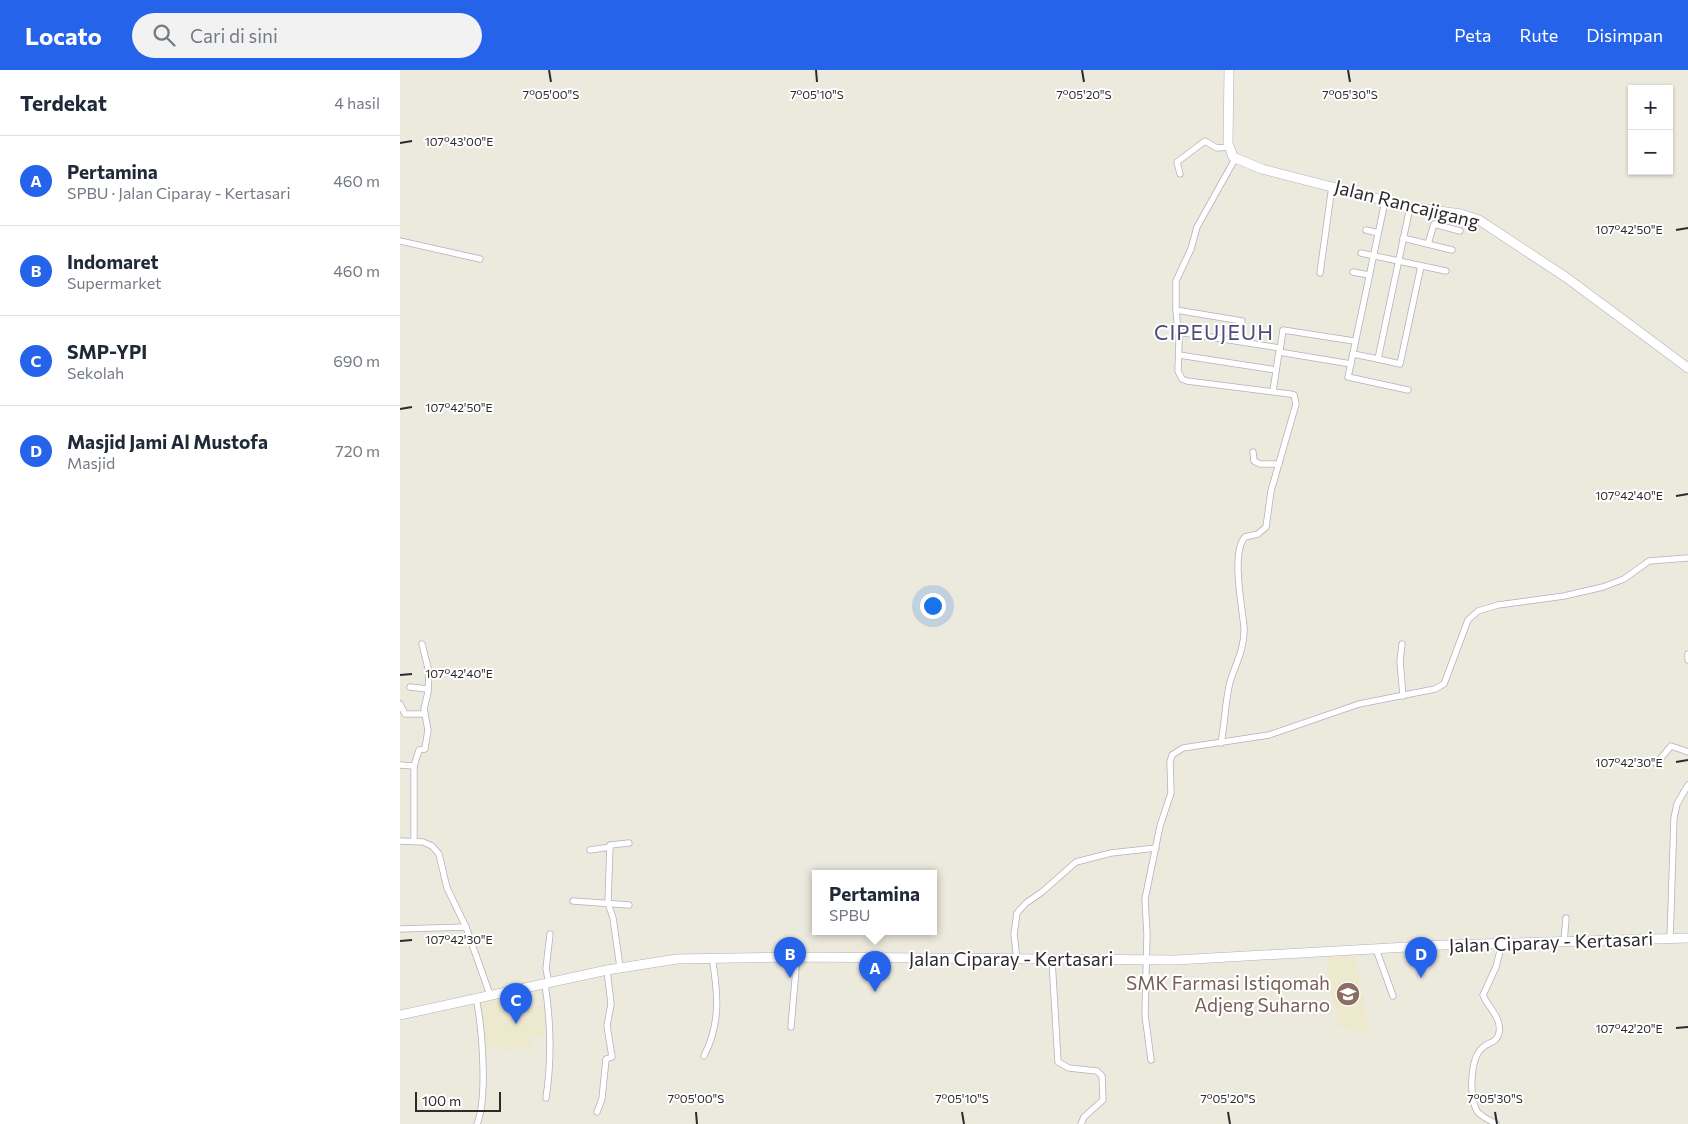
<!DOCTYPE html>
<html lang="id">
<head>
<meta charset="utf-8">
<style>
	:root { --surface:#fff; --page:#f2f2f3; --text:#1f2937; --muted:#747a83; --line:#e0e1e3; --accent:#2563eb }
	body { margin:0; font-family:Commissioner,sans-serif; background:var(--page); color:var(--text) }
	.controls { position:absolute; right:15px; top:15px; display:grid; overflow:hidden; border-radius:0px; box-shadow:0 1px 4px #0004 }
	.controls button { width:45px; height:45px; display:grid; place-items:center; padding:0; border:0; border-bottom:1px solid var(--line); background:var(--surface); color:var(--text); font:25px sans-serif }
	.scale { position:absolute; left:15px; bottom:12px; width:86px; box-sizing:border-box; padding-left:5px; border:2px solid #2b2b2b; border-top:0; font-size:14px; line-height:18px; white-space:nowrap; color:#2b2b2b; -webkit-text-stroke:4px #fff; paint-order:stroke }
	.you { position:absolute; left:532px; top:535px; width:18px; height:18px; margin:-12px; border:4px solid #fff; border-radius:50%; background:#1a73e8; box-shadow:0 0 0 8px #1a73e833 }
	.badge { display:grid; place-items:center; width:32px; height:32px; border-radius:50%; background:var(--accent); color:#fff; font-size:16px; font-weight:700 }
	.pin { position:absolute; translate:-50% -41px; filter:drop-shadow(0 1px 2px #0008) }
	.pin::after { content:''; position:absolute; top:26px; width:18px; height:15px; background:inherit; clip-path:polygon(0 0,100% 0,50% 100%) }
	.popup { position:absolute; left:412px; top:800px; width:125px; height:65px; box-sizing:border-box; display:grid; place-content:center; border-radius:0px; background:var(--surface); filter:drop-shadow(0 1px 4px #0005); font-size:16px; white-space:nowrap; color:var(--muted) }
	.popup b { font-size:19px; color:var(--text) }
	.popup::after { content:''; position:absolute; left:50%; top:100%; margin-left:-10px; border:10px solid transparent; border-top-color:var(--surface) }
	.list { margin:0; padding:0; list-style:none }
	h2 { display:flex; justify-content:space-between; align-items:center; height:65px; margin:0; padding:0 20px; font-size:21px }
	h2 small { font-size:16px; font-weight:400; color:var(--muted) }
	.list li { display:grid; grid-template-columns:32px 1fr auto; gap:15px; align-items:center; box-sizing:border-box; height:90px; padding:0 20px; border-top:1px solid var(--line) }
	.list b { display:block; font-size:19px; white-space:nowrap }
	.list p { margin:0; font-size:16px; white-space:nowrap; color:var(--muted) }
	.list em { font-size:16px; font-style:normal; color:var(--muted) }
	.icon { flex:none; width:28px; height:28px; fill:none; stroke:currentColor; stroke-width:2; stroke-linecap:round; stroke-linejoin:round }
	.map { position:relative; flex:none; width:1288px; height:1054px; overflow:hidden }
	header { display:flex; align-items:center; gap:30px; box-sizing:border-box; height:70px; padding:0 25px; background:var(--accent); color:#fff }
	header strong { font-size:24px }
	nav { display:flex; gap:28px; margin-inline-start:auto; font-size:18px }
	.search { width:350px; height:45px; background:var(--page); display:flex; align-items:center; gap:12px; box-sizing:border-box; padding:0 18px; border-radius:28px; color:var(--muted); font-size:19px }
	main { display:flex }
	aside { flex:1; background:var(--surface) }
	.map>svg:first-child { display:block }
	.education { fill:#ede9ce }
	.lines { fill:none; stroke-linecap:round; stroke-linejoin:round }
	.street-casing { stroke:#b1b1be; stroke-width:7 }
	.secondary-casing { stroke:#b1b1be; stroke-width:10 }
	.street { stroke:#fff; stroke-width:5.5 }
	.secondary { stroke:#fff; stroke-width:9 }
	.ticks { fill:none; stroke:#2b2b2b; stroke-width:2 }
	.labels { text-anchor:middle; stroke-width:4; stroke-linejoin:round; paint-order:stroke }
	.street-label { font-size:19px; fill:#2b2b2b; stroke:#fff }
	.education-label { font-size:19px; fill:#785e54; stroke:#fff; text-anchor:end }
	.quarter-label { font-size:21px; letter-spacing:1px; fill:#4d4d7a; stroke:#fff }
	.ticks-label { font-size:12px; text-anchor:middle; fill:#2b2b2b; stroke:#fff; stroke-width:4; stroke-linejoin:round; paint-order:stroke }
</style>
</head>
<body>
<header>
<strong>Locato</strong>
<div class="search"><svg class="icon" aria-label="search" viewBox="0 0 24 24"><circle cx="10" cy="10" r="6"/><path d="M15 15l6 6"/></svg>Cari di sini</div>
<nav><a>Peta</a><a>Rute</a><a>Disimpan</a></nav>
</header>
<main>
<aside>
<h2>Terdekat<small>4 hasil</small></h2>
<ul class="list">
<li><span class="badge">A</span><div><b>Pertamina</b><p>SPBU · Jalan Ciparay - Kertasari</p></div><em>460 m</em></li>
<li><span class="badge">B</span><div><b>Indomaret</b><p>Supermarket</p></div><em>460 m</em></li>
<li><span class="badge">C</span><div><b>SMP-YPI</b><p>Sekolah</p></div><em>690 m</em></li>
<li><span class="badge">D</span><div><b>Masjid Jami Al Mustofa</b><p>Masjid</p></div><em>720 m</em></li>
</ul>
</aside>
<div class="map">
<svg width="1288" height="1054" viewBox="0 0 1288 1054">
	<rect width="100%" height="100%" fill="#ece9dd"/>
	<g class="education">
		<path d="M955,885L966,942L969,964L952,962L944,957H939L927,897L928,886Z"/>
		<path d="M115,925L116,933L126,932L127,938L147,936L150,965L131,967L132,978L104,980V977L84,978L79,932Z"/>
	</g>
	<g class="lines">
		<g class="street-casing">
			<g id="street">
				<path d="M780,104L777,92L805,71L817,78L829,77"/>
				<path d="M984,136L948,307L1008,320"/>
				<path d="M966,160L978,163"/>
				<path d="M1003,168L1052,180"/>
				<path d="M0,171L80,189"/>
				<path d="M1028,174L1034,154L1060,161"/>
				<path d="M961,183L1046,201"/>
				<path d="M953,202L969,205"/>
				<path d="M920,203L932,116"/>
				<path d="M776,240L842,251L839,271"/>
				<path d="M778,262L880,278"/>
				<path d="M880,280L883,260L954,271"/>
				<path d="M953,284L978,289L1010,137"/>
				<path d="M779,285L876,300"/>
				<path d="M978,289L1000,294L1021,196"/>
				<path d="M873,321L879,282L951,294"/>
				<path d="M853,382L854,391L860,394H879"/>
				<path d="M1002,574L1000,591L1003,626"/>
				<path d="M1288,584V590"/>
				<path d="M10,617L27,619"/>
				<path d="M0,634L5,644H25"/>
				<path d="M821,673C825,653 825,632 830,612C836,593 845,578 844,557C842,536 831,482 845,467L858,464L866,457L871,421L896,334L894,325L890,324L787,311L782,309L778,301L779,271L776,240V211L791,179L797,157L835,89"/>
				<path d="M1256,694L1271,676L1288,682"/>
				<path d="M0,695L14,696"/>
				<path d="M0,771L23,772L32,776L39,784L47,818L66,857L90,925"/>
				<path d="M14,771V696L19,680L25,679L28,660L24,639L28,622L29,602L22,574"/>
				<path d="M190,780L210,777"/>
				<path d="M173,831L229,835"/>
				<path d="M0,859L66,857"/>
				<path d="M1270,869L1274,748L1277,734L1288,715"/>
				<path d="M1164,872L1166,848"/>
				<path d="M976,879L993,926"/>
				<path d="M617,890L614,864L617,843L626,833L642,822L676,792L711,783L756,778"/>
				<path d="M652,890L658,992L669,998L697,1001L702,1006L703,1030L684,1047L681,1054"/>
				<path d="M220,897L213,848L208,833L210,775L229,773"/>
				<path d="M149,913L146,899L150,864"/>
				<path d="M145,914C151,953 152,989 146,1028"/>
				<path d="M76,928C82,956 88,1028 77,1054"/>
				<path d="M391,957L397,887"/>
				<path d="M304,986C321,953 318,923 312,887"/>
				<path d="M751,990L745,945L747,864L745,829L760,756L771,723L770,692L772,685L783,678L869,665L959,634L1035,619L1044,614L1068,550L1078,541L1098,535L1164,526L1203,517L1224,509L1249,491L1288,488"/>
				<path d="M197,1042L202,1029L206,989L212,987L207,956L211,934L207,900"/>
				<path d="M1096,1054C1090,1050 1081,1047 1077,1041C1069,1027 1070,989 1082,978C1088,972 1097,973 1099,963C1102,947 1088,938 1083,925L1096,897L1102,873"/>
			</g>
		</g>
		<g class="secondary-casing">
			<g id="secondary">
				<path d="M829,0L828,73L833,87L862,99L1010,137L1061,144L1079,150L1167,208L1288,298"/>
				<path d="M0,945L207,900L277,889L397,887L776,890L1043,875L1288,868"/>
			</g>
		</g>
		<use href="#street" class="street"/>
		<use href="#secondary" class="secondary"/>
	</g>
	<path class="ticks" d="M149,0L151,12M416,0L417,12M682,0L684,12M948,0L950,12M0,73L12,71M1276,160L1288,158M0,339L12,337M1276,426L1288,424M0,605L12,604M1276,692L1288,690M0,871L12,870M1276,958L1288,957M296,1042L297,1054M562,1042L564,1054M828,1042L830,1054M1095,1042L1097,1054"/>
	<defs>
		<g id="school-disc" transform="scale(1.25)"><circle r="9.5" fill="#8d6e63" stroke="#fff"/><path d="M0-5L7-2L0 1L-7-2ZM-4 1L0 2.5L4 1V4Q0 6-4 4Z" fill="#fff"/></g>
	</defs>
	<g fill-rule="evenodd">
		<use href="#school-disc" x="948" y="924"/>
	</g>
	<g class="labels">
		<g class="street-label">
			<text transform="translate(1007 134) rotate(14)" y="7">Jalan Rancajigang</text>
			<text transform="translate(1151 872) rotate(-2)" y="7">Jalan Ciparay - Kertasari</text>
			<text x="611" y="896">Jalan Ciparay - Kertasari</text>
		</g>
		<g class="education-label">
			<text x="930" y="920">SMK Farmasi Istiqomah<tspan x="930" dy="22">Adjeng Suharno</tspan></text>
		</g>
		<g class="quarter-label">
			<text x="814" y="270">CIPEUJEUH</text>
		</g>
	</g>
	<g class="ticks-label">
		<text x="151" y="29">7°05'00"S</text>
		<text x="417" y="29">7°05'10"S</text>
		<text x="684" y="29">7°05'20"S</text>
		<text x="950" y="29">7°05'30"S</text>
		<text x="59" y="76">107°43'00"E</text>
		<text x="1229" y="164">107°42'50"E</text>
		<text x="59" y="342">107°42'50"E</text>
		<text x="1229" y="430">107°42'40"E</text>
		<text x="59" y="608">107°42'40"E</text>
		<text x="1229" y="697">107°42'30"E</text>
		<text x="59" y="874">107°42'30"E</text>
		<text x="1229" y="963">107°42'20"E</text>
		<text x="296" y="1033">7°05'00"S</text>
		<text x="562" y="1033">7°05'10"S</text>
		<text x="828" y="1033">7°05'20"S</text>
		<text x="1095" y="1033">7°05'30"S</text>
	</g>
</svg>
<div class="controls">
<button>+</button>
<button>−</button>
</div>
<div class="scale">100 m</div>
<div class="you"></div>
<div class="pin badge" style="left:475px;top:922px">A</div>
<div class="popup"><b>Pertamina</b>SPBU</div>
<div class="pin badge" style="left:390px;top:908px">B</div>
<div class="pin badge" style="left:116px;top:954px">C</div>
<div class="pin badge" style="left:1021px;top:908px">D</div>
</div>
</main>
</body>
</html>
